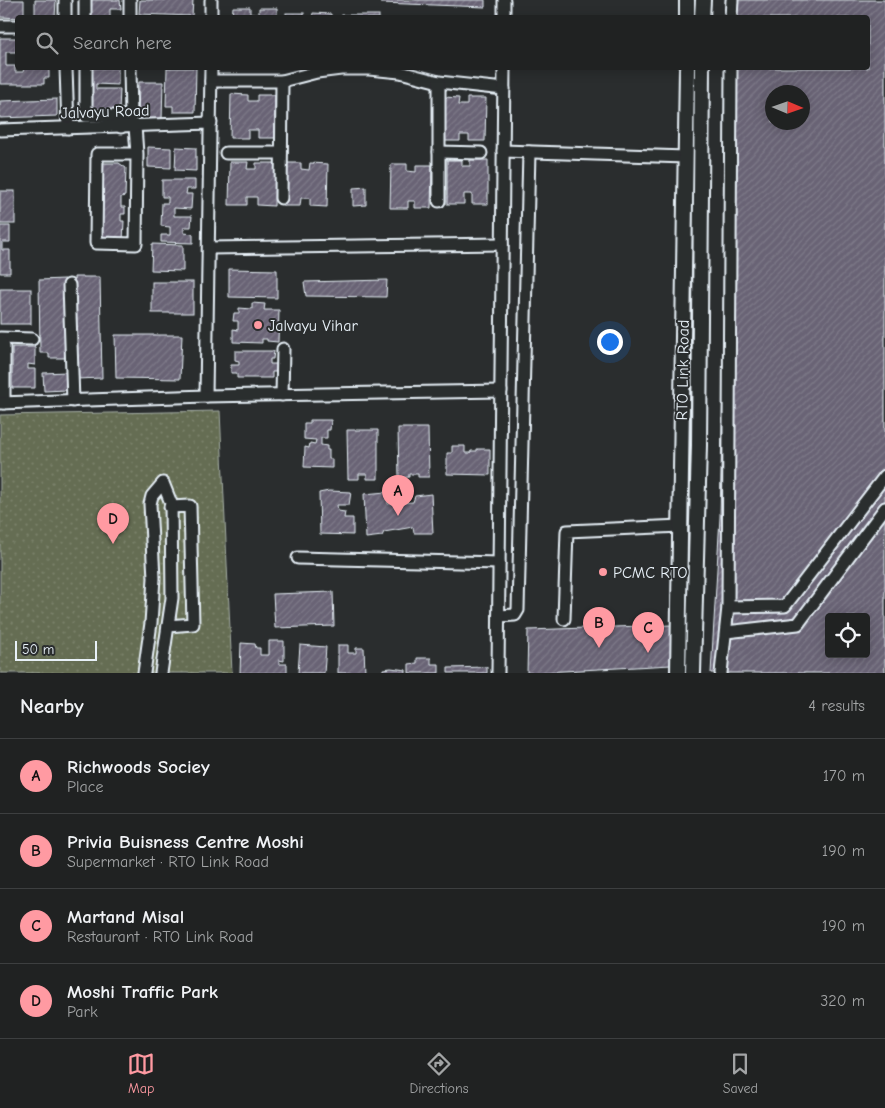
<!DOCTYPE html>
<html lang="en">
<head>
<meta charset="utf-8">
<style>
	:root { --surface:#202222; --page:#2d2f2f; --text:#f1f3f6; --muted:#a2a4a5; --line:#3d3f40; --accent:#ff9aa2 }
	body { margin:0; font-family:"Comic Neue",sans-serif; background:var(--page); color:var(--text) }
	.controls { position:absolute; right:15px; bottom:15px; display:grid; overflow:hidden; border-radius:5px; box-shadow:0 2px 12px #0003 }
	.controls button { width:45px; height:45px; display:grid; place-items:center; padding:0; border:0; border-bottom:1px solid var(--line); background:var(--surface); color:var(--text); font:25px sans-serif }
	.compass { position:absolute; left:765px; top:85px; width:45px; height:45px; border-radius:50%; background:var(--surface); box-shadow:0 2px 12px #0003; rotate:92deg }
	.scale { position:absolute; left:15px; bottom:12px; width:82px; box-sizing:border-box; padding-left:5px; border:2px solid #e8f1f8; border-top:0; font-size:14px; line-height:18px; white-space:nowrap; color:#e8f1f8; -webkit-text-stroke:4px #2a2d2e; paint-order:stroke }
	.you { position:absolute; left:609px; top:341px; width:18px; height:18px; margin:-12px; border:4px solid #fff; border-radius:50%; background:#1a73e8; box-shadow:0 0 0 8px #1a73e833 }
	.badge { display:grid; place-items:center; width:32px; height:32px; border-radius:50%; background:var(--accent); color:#111; font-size:16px; font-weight:700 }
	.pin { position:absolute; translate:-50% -41px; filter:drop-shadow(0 1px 2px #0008) }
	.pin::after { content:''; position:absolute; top:26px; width:18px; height:15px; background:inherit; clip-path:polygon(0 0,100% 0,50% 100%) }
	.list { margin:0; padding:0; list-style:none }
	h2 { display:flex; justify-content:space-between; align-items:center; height:65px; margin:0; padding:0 20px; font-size:21px }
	h2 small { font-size:16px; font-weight:400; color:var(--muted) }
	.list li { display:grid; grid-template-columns:32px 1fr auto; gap:15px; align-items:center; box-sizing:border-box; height:75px; padding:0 20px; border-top:1px solid var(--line) }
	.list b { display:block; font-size:19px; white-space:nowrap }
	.list p { margin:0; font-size:16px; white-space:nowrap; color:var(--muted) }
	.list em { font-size:16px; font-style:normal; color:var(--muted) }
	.icon { flex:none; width:28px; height:28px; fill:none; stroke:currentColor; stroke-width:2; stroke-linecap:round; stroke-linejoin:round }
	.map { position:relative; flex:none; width:885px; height:673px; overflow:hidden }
	.search { position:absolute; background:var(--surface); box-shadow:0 2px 12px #0003; left:15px; right:15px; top:15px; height:55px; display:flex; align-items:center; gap:12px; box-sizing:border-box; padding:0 18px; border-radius:5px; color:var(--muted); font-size:19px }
	.sheet { height:365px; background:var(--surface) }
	nav { display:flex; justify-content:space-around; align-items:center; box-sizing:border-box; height:70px; border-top:1px solid var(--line); background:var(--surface); font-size:14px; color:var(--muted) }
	nav a { display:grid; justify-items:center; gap:2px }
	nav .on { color:var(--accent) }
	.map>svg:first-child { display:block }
	.park { fill:url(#park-dots); stroke:#a6afa6 }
	.building { fill:url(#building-hatch); stroke:#e8f1f8; fill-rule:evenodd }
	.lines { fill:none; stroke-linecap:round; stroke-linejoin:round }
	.minor-casing { stroke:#e8f1f8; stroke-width:15 }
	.major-casing { stroke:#e8f1f8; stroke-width:18 }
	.minor { stroke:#2a2d2e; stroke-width:11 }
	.major { stroke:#2a2d2e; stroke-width:14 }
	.poi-dot { fill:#ff9aa2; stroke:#2a2d2e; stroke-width:2 }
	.labels { text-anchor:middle; stroke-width:4; stroke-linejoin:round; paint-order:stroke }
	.street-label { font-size:16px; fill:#e8f1f8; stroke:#2a2d2e }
	.poi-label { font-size:16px; fill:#e8f1f8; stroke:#2a2d2e; text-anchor:start }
</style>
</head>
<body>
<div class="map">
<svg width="885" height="673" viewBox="0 0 885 673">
	<defs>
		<pattern id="park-dots" width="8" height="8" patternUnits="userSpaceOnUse" patternTransform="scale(1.25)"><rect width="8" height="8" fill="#656d53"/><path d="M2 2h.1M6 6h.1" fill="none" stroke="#7b826c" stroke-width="1.8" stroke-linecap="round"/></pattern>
		<pattern id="building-hatch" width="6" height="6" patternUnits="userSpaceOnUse" patternTransform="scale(1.25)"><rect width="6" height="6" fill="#696375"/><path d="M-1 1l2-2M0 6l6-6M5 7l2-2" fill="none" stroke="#7e7a89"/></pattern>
	</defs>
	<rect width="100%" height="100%" fill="#2a2d2e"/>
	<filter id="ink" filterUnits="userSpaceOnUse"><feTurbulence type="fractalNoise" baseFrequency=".02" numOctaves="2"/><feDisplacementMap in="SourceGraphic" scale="10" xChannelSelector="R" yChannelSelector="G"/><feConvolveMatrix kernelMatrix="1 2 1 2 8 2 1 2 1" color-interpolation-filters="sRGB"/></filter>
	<g filter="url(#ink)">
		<path class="park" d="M220,411L232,673H0V415Z"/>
		<g class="building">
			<path d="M0,0H24V18L0,17Z"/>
			<path d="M35,0H56L55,18H35Z"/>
			<path d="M86,0H120L121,9H110V18H86Z"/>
			<path d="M140,0H193L192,16L139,14Z"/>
			<path d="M381,0H485V7L381,3Z"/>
			<path d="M731,0H885V673H711L720,517L730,68H868V18H731ZM772,92H802V122H772ZM829,617H866V654H829Z"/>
			<path d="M233,7H250V14H259V8H277V18H232Z"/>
			<rect x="286" y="13" width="18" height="5"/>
			<path d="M313,13L331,14V18H312Z"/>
			<rect x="342" y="15" width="37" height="3"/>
			<path d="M0,38H18V47H16V52H6V66H15V72H23L24,68H49V78H44V84H0Z"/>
			<path d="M90,68H118V85L96,84V89H120L119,111L89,110Z"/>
			<path d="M167,68H196L195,112H173V106H166Z"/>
			<path d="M139,82H163L162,120H138Z"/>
			<path d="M231,94L248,95V101H257V95H275V138H258V130H248V138H230Z"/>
			<path d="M445,97L459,98L458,105H467V98H486L485,141H469V135H460V141H444Z"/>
			<path d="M57,99V116L0,118V101Z"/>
			<path d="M148,147L171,148V168L148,167Z"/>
			<path d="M176,147L196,148V171L175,170Z"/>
			<path d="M447,160H462V166H470V160H488V204H472V194H464V204H447Z"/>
			<path d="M230,162H248L247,169H256V163H275L274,206L257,205V197H247V205H229Z"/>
			<path d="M101,163H119L126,168L125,196L121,197V207H125V214H121V221H124L123,241H99Z"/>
			<path d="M283,163H301V169L309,170L310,163L328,164L327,207L310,206V198H301L300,206H283Z"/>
			<path d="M391,164H407V171L416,172V165H432L431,208H415V201H408V208H390Z"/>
			<path d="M162,180H195V189H187L186,194H192L191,209L174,208V216H192L191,227H184V233L193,234V243L161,242V235H170V227L161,226L162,203H168V197H162Z"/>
			<path d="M366,187V205L353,206V188Z"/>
			<rect x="0" y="191" width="15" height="33"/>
			<path d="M0,226H10V242H2V250H10V273H0Z"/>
			<path d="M152,244L183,245V271L151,270Z"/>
			<path d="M229,269L277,270V298L229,297Z"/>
			<path d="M74,277H100L102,378L76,379Z"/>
			<path d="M65,279L66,358H49V353H40L39,280Z"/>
			<path d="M387,280L386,297L306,296L304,282Z"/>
			<rect x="152" y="282" width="41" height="31"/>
			<rect x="0" y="289" width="31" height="35"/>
			<path d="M252,303L265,304L264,310H279L278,342L267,341V339H262V343L233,342V329L238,330V321H233L234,313H239V308L252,309Z"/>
			<path d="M115,335H182L180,379L116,378Z"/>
			<path d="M12,347H35V365L28,364V369H35V388H12Z"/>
			<path d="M235,351H274L273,359H270V364H277V372H272V378H237V373H231V365H239V361L235,360Z"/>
			<path d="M67,372V390L44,391L43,373Z"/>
			<path d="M310,420H331L330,430H327V438H321V445L327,446V450H329V459H332V468L304,467L305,447L309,448L310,443L315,444L316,440L304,439V423H310Z"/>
			<path d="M398,428H428L429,477H418V474H409V477L399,478Z"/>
			<path d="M347,430H378V479H367V474H359V479H348Z"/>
			<path d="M452,446H465V453H470L471,451H477V449H490V475L447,474V453H452Z"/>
			<path d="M329,491L351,492L349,505H337L338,511L345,512L344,518H353V535L320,534L319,493Z"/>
			<path d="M386,492L388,504L413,502L415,496L431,494L433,533H414L413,527L384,532L382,536L366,538L364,494Z"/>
			<path d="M333,592L334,626L275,628L273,594Z"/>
			<path d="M672,625L671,665L527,673L528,630Z"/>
			<path d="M269,641H284V661L279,660V664H287V673H240L241,643L255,644L256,648H260V655H269Z"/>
			<path d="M300,645L326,647L324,673H298Z"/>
			<path d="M338,645H348V653H356V648H364L365,673H338Z"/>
			<path d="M417,658H431V664H439V673H409V664L417,663Z"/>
			<path d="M487,667V673H448V668Z"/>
			<path d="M391,668L406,670V673H383V669Z"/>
		</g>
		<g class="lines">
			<g class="minor-casing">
				<g id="minor">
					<path d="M65,0V18"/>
					<path d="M85,0V18"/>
					<path d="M130,0V18"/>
					<path d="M211,18V0"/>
					<path d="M504,18V0"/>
					<path d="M731,18L732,0"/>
					<path d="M0,26H18"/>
					<path d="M66,68L68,128"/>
					<path d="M86,68V116H121V127"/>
					<path d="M211,81H282L317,72L341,69H369L400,72L439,82L504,89"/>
					<path d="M121,116H131L130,68"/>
					<path d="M135,126L137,154H97L96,243L136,244L137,154"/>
					<path d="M0,130L211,123"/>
					<path d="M503,151L686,157"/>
					<path d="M439,152L481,153"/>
					<path d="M226,153H281"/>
					<path d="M281,198L282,81"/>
					<path d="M439,201V82"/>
					<path d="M209,248L502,244"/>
					<path d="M69,285L73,401"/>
					<path d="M0,338L32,339"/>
					<path d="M0,340L4,347V403"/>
					<path d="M282,395L283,349"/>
					<path d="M206,396L211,68"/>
					<path d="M0,403L206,396L501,391"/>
					<path d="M298,558L499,563"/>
					<path d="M728,607L785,606L885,476"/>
					<path d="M499,616L515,615L518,610L529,152"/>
					<path d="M564,619L567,531L681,526"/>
					<path d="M168,626L193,624L190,506L170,507"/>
					<path d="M726,632L798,624L885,508"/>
					<path d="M144,673L151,623L154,578L150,504L152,496L163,483L171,503L172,598L161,673"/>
					<path d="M498,673L504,68"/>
					<path d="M721,673L728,607L731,68"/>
				</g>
			</g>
			<g class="major-casing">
				<g id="major">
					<path d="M687,18V0"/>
					<path d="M702,18L703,0"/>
					<path d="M678,673L687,68"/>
					<path d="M693,673L699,445L702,68"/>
				</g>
			</g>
			<use href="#minor" class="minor"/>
			<use href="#major" class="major"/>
		</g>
	</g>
	<g class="poi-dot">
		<circle cx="258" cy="325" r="5"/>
		<circle cx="603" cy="572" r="5"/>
	</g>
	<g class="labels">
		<g class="street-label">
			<text transform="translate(105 111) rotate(-2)" y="6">Jalvayu Road</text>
			<text transform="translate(682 370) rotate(-89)" y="6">RTO Link Road</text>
		</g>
		<g class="poi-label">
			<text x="268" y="331">Jalvayu Vihar</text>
			<text x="613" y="578">PCMC RTO</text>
		</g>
	</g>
</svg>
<div class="controls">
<button><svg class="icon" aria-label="locate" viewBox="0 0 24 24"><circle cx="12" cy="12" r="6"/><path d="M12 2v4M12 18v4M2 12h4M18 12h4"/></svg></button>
</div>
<svg class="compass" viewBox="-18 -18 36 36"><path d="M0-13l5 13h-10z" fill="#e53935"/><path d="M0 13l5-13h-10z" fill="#a2a4a5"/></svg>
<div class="scale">50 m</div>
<div class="you"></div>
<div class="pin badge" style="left:398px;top:516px">A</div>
<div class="pin badge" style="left:599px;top:648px">B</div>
<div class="pin badge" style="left:648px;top:653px">C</div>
<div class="pin badge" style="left:113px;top:544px">D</div>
<div class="search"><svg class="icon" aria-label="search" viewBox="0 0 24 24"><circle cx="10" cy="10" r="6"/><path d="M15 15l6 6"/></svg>Search here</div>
</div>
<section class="sheet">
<h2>Nearby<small>4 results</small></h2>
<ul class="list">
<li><span class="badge">A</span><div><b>Richwoods Sociey</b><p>Place</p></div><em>170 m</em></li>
<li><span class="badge">B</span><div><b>Privia Buisness Centre Moshi</b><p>Supermarket · RTO Link Road</p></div><em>190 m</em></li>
<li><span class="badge">C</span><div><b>Martand Misal</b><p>Restaurant · RTO Link Road</p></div><em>190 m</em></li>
<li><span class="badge">D</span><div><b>Moshi Traffic Park</b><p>Park</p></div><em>320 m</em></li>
</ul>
</section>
<nav>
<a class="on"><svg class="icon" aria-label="map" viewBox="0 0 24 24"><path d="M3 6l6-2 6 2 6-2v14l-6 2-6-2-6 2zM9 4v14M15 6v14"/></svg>Map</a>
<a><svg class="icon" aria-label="directions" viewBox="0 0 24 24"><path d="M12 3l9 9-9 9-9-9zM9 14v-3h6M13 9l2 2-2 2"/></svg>Directions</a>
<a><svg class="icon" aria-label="saved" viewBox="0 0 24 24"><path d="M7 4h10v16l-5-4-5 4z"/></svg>Saved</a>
</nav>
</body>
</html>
